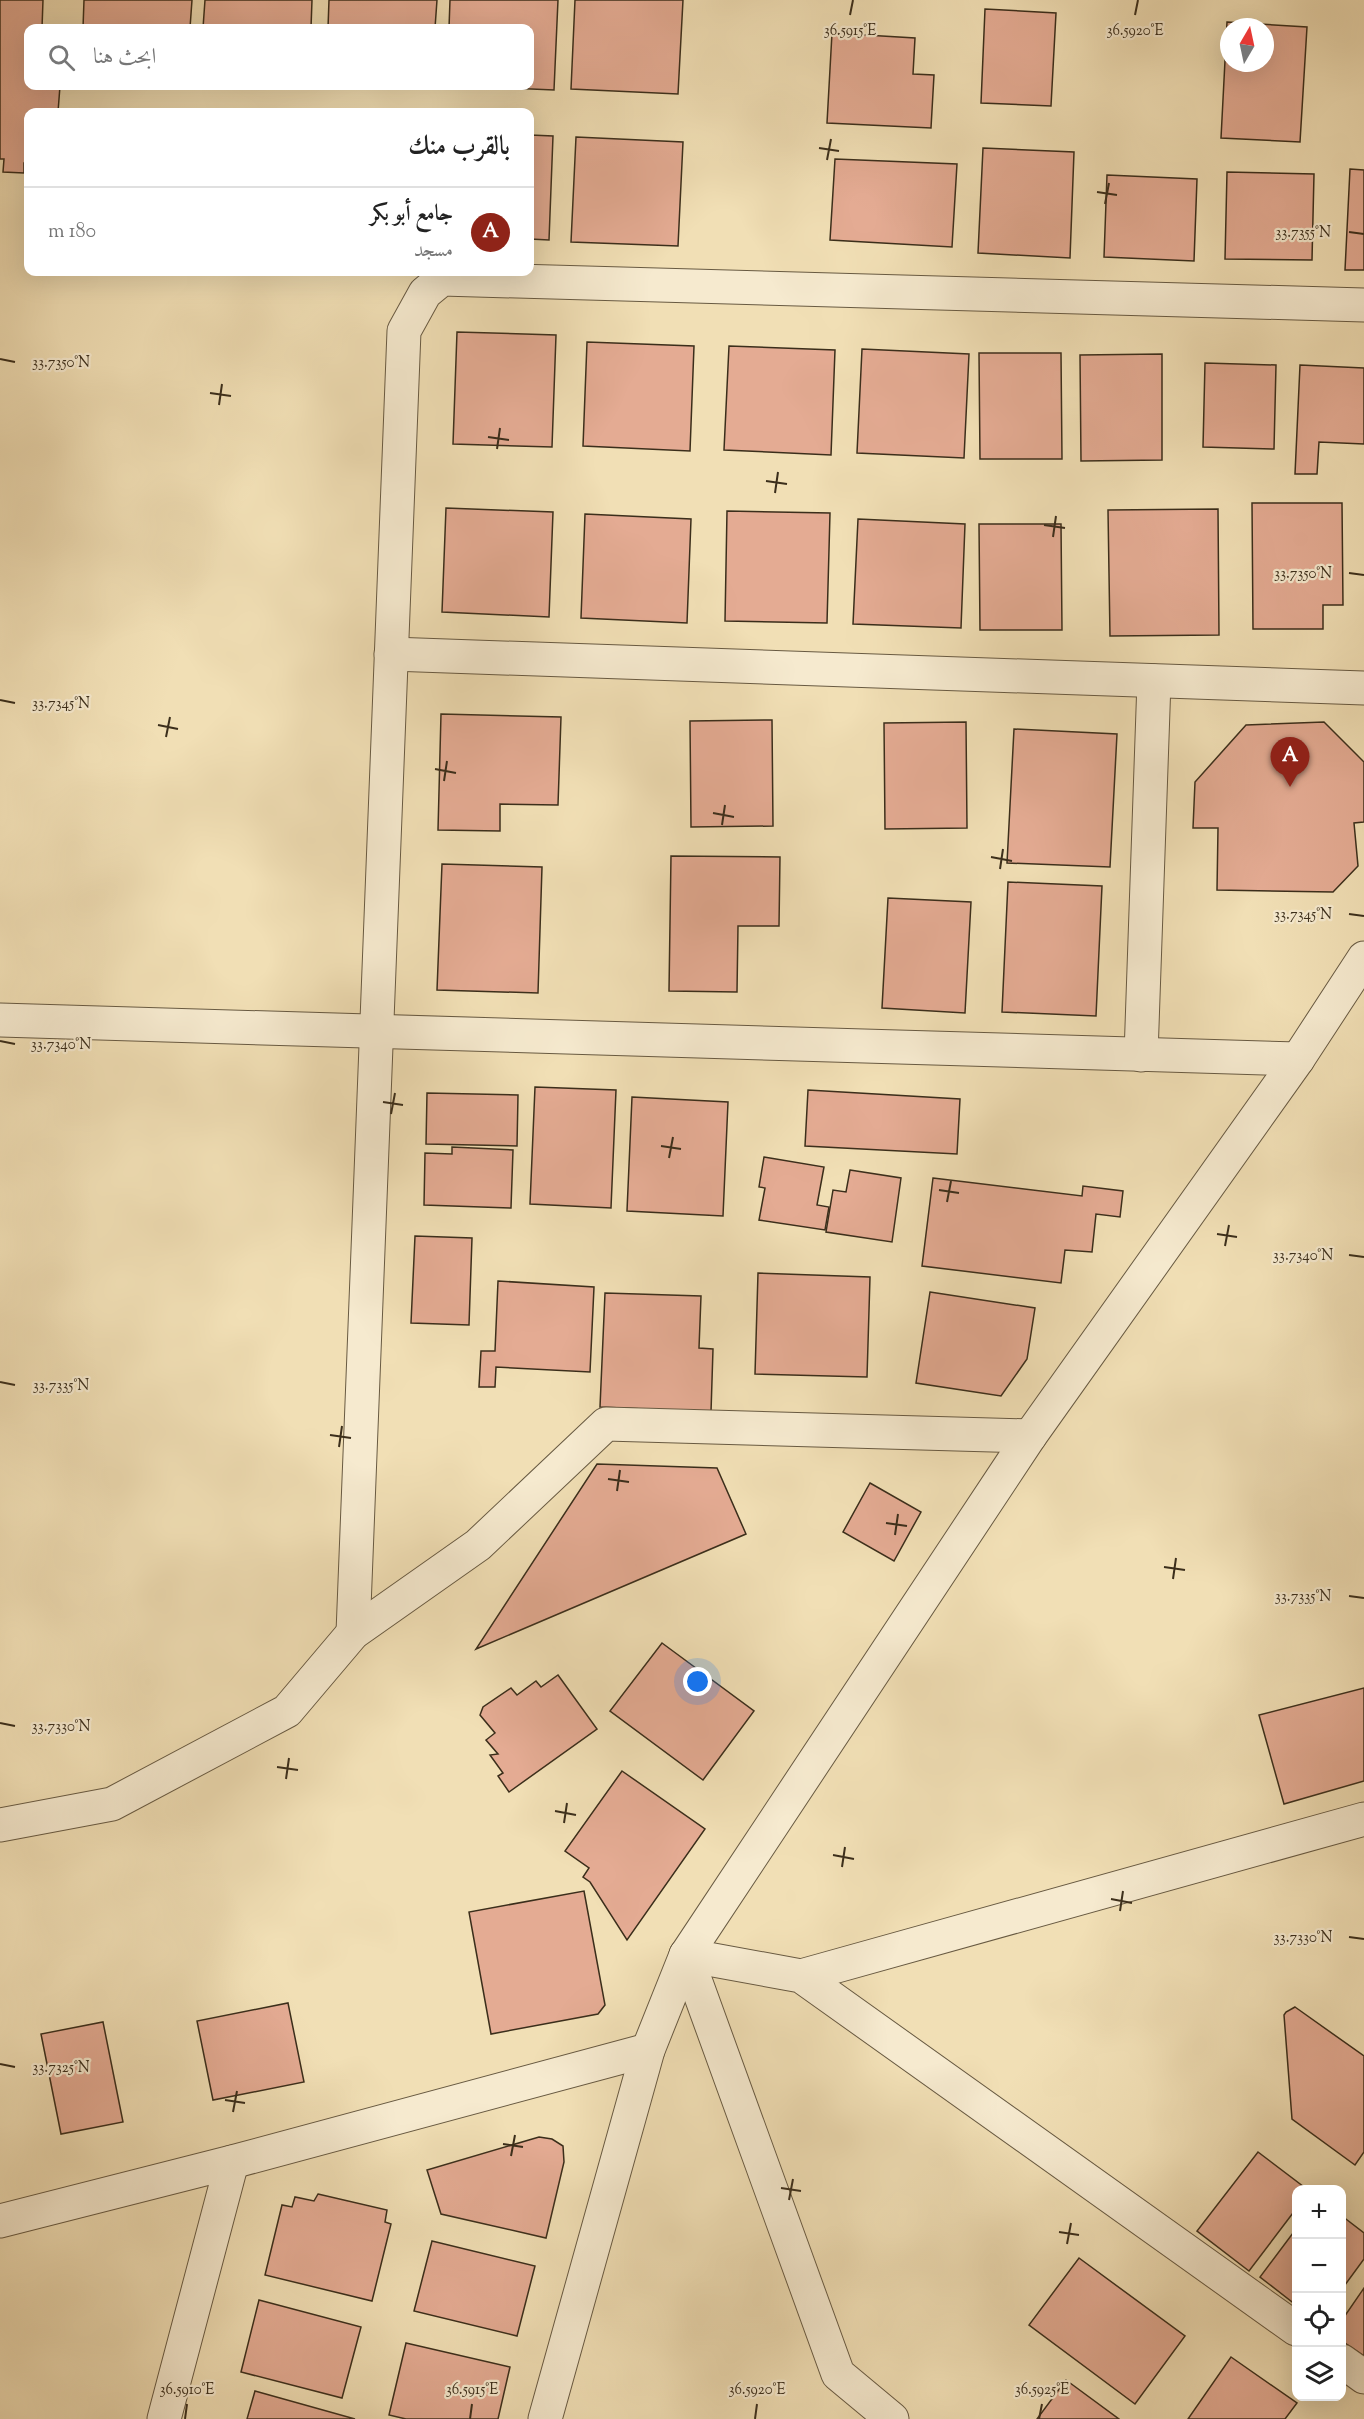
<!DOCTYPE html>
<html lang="ar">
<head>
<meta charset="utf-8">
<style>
	:root { --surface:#fff; --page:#f2f2f2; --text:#222; --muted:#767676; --line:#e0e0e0; --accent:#8f2418 }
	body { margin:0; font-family:"Sorts Mill Goudy",Amiri,serif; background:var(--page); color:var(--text); direction:rtl }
	.controls { position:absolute; right:18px; bottom:18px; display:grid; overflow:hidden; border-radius:12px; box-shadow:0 6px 24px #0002 }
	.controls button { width:54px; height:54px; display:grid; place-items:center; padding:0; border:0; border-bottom:2px solid var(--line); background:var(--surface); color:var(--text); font:30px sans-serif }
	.compass { position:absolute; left:1220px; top:18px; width:54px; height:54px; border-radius:50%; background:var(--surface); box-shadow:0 6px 24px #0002; rotate:9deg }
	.you { position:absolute; left:698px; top:1682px; width:21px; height:21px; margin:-15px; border:4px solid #fff; border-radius:50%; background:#1a73e8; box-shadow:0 0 0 9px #1a73e833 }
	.badge { display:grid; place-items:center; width:39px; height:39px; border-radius:50%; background:var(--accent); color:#fff; font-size:20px; font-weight:700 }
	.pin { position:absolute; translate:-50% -50px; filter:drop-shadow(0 2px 3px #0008) }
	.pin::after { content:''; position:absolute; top:32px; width:21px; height:18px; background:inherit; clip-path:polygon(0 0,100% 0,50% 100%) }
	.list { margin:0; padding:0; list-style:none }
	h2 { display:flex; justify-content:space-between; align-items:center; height:78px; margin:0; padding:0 24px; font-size:26px }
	h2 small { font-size:20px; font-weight:400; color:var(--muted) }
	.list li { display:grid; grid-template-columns:39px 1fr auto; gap:18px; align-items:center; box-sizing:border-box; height:90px; padding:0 24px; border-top:2px solid var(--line) }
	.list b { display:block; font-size:22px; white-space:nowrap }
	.list p { margin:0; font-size:20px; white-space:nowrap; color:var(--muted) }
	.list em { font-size:20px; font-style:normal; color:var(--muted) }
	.icon { flex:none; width:33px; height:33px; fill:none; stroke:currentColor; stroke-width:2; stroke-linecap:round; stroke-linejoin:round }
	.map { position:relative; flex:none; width:1364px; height:2419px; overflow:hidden; direction:ltr }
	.search { position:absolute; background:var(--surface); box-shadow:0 6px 24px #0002; left:24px; top:24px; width:510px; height:66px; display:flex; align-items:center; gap:15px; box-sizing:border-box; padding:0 21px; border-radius:12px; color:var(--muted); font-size:22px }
	.panel { position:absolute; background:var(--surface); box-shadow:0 6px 24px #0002; left:24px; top:108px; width:510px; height:168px; border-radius:12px; direction:rtl }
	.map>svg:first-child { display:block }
	.building { fill:#e4ab93; stroke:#3b2e1b; stroke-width:1.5; fill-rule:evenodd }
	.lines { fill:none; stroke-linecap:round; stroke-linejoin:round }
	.minor-casing { stroke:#685a42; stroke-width:35 }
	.minor { stroke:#f6eacf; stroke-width:33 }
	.ticks { fill:none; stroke:#3b2e1b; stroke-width:2 }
	.ticks-label { font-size:15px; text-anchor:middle; fill:#3b2e1b; stroke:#f6eacf; stroke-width:4.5; stroke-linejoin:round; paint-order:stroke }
</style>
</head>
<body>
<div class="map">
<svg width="1364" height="2419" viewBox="0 0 1364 2419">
	<rect width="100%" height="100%" fill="#f1dfb5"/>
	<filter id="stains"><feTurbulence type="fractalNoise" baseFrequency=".00333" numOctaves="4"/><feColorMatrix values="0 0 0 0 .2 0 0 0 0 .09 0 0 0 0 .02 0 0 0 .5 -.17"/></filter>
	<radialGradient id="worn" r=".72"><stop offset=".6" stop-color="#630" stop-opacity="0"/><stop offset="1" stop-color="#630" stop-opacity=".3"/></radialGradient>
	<g class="building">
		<path d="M0,0H43L42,28H28V86H60L58,112H28V163H24V173L3,172L4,159H0Z"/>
		<path d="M84,0H192L190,28H83Z"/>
		<path d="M205,0H312L311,28H203Z"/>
		<path d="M329,0H437L435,28H328Z"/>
		<path d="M450,0H558L554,90L460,86H530V28H449Z"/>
		<path d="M575,0H683L678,94L571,89Z"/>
		<path d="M985,9L1056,13L1051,106L981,103Z"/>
		<path d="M1227,22L1307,27L1300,142L1221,138ZM1229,27H1265V63H1229Z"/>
		<path d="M832,33L915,38L913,74L934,75L931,128L827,123Z"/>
		<path d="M387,86H433V87Z"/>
		<path d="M530,135L553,136L549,240L530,239Z"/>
		<path d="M576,137L683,142L678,246L571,242Z"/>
		<path d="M983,148L1074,152L1070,258L978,253Z"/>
		<path d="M835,159L957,164L952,247L830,240Z"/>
		<path d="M1350,169L1364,170V270H1345Z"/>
		<path d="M1227,172L1314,174L1312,260L1225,259Z"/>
		<path d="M1107,175L1197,179L1194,261L1104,257Z"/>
		<path d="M457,332L556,335L552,447L453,444Z"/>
		<path d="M587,342L694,346L690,451L583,446Z"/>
		<path d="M729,346L835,350L831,455L724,450Z"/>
		<path d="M862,349L969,354L964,458L857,453Z"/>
		<path d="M979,353H1061L1062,459H980Z"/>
		<path d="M1162,354V460L1081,461L1080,355Z"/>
		<path d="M1205,363L1276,365L1274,449L1203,447Z"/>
		<path d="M1300,365L1364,368V444L1319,442L1317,474H1295Z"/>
		<path d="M1252,503H1342L1343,605H1323V629H1253Z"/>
		<path d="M446,508L553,512L549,617L442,612Z"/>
		<path d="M1218,509L1219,635L1110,636L1108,510Z"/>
		<path d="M727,511L830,513L827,623L725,621Z"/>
		<path d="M585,514L691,519L687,623L581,618Z"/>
		<path d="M858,519L965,524L961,628L853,624Z"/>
		<path d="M979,524H1061L1062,630H980Z"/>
		<path d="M441,714L561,717L558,805L500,804V831L438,830Z"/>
		<path d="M772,720L773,826L691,827L690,721Z"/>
		<path d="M966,722L967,828L885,829L884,723Z"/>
		<path d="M1324,722L1364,762V822L1354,823L1358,866L1333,892L1217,890L1218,828H1193L1195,782L1246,725Z"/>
		<path d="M1014,729L1117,734L1110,867L1007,863Z"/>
		<path d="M671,856L780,857L779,926H738L737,992L669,991Z"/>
		<path d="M442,864L542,867L538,993L437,990Z"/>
		<path d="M1008,882L1102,886L1096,1016L1002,1012Z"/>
		<path d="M888,898L971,902L965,1013L882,1008Z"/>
		<path d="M535,1087L616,1090L611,1208L530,1204Z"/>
		<path d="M808,1090L960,1099L957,1154L805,1146Z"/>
		<path d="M427,1093L518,1095L517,1146L426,1144Z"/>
		<path d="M632,1097L728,1102L723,1216L627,1211Z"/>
		<path d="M452,1147L513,1150L511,1208L424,1205L425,1153L452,1154Z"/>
		<path d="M764,1157L824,1167L817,1205L829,1207L825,1230L759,1220L765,1188L759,1187Z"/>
		<path d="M850,1170L901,1178L892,1242L826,1232L833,1190L846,1192Z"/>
		<path d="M933,1178L1082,1196L1083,1186L1123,1191L1120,1217L1096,1214L1092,1252L1065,1250L1061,1283L922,1266Z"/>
		<path d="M415,1236L472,1238L469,1325L411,1323Z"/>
		<path d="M758,1273L870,1277L867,1377L755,1374Z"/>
		<path d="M498,1281L594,1287L590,1372L496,1367L495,1387H479L481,1351H495Z"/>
		<path d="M930,1292L1035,1308L1027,1359L1001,1396L916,1383Z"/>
		<path d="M605,1293L701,1296L699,1348L713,1349L711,1412L600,1407Z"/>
		<path d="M597,1464L717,1468L746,1534L476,1649Z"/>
		<path d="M870,1483L921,1512L894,1561L843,1532Z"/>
		<path d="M662,1643L754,1711L703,1780L610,1711Z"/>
		<path d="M558,1675L597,1729L509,1792L498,1776L503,1773L490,1755L498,1754L486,1740L495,1733L480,1715L483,1707L511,1688L517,1695L536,1681L541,1687Z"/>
		<path d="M1364,1688V1781L1284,1804L1259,1715Z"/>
		<path d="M622,1771L705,1829L627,1940L590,1882L583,1877L589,1868L565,1851Z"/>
		<path d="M584,1891L605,2005L598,2014L491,2034L469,1912Z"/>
		<path d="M288,2003L304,2082L213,2100L197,2021Z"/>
		<path d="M1295,2007L1364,2056V2152L1355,2165L1292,2119L1284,2015L1286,2012Z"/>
		<path d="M103,2022L123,2122L61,2134L41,2034Z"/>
		<path d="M539,2137L552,2139L563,2146L564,2162L546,2238L441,2214L427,2170Z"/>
		<path d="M1258,2152L1308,2190H1296V2209L1249,2271L1197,2231Z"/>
		<path d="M318,2194L387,2210L385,2222L391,2224L372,2301L265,2275L282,2205L292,2207L295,2197L314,2201Z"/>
		<path d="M1342,2216L1364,2233V2259L1342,2289Z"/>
		<path d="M1296,2229V2305L1260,2277Z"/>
		<path d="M432,2241L535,2266L517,2336L414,2311Z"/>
		<path d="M1079,2258L1185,2336L1135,2404L1029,2325Z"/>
		<path d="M1364,2288V2356L1342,2341V2320Z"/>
		<path d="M259,2300L361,2327L342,2398L241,2372Z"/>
		<path d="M406,2343L510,2367L498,2419H406L389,2415Z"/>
		<path d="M1231,2357L1297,2403L1285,2419H1188Z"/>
		<path d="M1066,2380L1119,2419H1037Z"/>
		<path d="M255,2391L355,2419H247Z"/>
	</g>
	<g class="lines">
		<g class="minor-casing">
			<g id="minor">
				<path d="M391,654L1364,688"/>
				<path d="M0,1020L1298,1059"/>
				<path d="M1141,1055L1154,681"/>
				<path d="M353,1633L404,331L425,293L442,279L1364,305"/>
				<path d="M0,1825L112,1804L287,1711L353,1633L478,1545L606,1424L1030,1436"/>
				<path d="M686,1955L801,1976L1296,2329"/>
				<path d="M686,1955L838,2374L892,2419"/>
				<path d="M801,1976L1364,1819"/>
				<path d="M0,2221L232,2162L648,2050"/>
				<path d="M1342,2361L1364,2377"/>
				<path d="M164,2419L232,2162"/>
				<path d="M545,2419L648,2050L686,1955L1030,1436L1298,1059L1364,958"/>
			</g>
		</g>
		<use href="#minor" class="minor"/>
	</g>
	<path class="ticks" d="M850,15L853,0M1135,15L1138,0M819,148L839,151M827,160L831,139M1097,192L1117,195M1105,204L1109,183M1349,232L1364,234M0,359L15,362M210,393L231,396M219,405L222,384M488,437L509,440M497,449L500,428M766,481L787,484M775,493L778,472M1044,525L1065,528M1053,537L1056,516M1349,573L1364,575M0,700L15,703M158,725L178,729M166,737L170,717M435,769L456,773M444,781L447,761M713,813L734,817M722,825L725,805M991,857L1012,861M1000,869L1003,849M1349,914L1364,916M0,1041L15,1044M383,1102L403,1105M391,1114L395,1093M661,1146L681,1149M669,1158L673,1137M939,1190L959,1193M947,1202L951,1181M1217,1234L1237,1237M1225,1246L1229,1225M1349,1255L1364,1257M0,1382L15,1385M330,1435L351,1438M339,1447L342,1426M608,1479L629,1482M617,1491L620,1470M886,1523L907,1526M895,1535L898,1514M1164,1567L1185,1570M1173,1579L1176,1558M1349,1596L1364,1598M0,1723L15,1726M277,1767L298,1770M286,1779L289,1758M555,1811L576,1815M564,1823L567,1803M833,1855L854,1859M842,1867L845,1847M1111,1899L1132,1903M1120,1911L1123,1891M1349,1937L1364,1939M0,2064L15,2067M225,2100L245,2103M233,2112L237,2091M503,2144L523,2147M511,2156L515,2135M781,2188L801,2191M789,2200L793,2179M1059,2232L1079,2235M1067,2244L1071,2223M185,2419L187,2404M470,2419L472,2404M755,2419L757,2404M1039,2419L1042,2404"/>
	<g class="ticks-label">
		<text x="850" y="35">36.5915°E</text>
		<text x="1135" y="35">36.5920°E</text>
		<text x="1303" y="237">33.7355°N</text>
		<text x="61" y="367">33.7350°N</text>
		<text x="1303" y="578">33.7350°N</text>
		<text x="61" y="708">33.7345°N</text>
		<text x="1303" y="919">33.7345°N</text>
		<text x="61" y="1049">33.7340°N</text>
		<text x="1303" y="1260">33.7340°N</text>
		<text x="61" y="1390">33.7335°N</text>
		<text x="1303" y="1601">33.7335°N</text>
		<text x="61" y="1731">33.7330°N</text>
		<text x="1303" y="1942">33.7330°N</text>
		<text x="61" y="2072">33.7325°N</text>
		<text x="187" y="2394">36.5910°E</text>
		<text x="472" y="2394">36.5915°E</text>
		<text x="757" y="2394">36.5920°E</text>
		<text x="1042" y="2394">36.5925°E</text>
	</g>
	<rect width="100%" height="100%" filter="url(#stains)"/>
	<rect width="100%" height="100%" fill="url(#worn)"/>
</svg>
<div class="controls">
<button>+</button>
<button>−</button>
<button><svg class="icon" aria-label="locate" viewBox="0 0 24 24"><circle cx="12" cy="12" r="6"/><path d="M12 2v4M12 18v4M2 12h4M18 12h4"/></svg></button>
<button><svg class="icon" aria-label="layers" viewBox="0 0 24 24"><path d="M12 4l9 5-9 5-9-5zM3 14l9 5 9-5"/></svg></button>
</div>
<svg class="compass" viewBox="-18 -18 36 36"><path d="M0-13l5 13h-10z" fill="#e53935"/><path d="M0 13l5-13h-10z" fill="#767676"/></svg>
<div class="you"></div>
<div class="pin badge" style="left:1290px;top:787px">A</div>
<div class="search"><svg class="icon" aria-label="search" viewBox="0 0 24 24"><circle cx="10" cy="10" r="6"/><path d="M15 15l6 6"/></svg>ابحث هنا</div>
<section class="panel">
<h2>بالقرب منك<small></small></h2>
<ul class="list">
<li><span class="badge">A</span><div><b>جامع أبو بكر</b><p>مسجد</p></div><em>180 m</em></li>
</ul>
</section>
</div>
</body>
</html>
